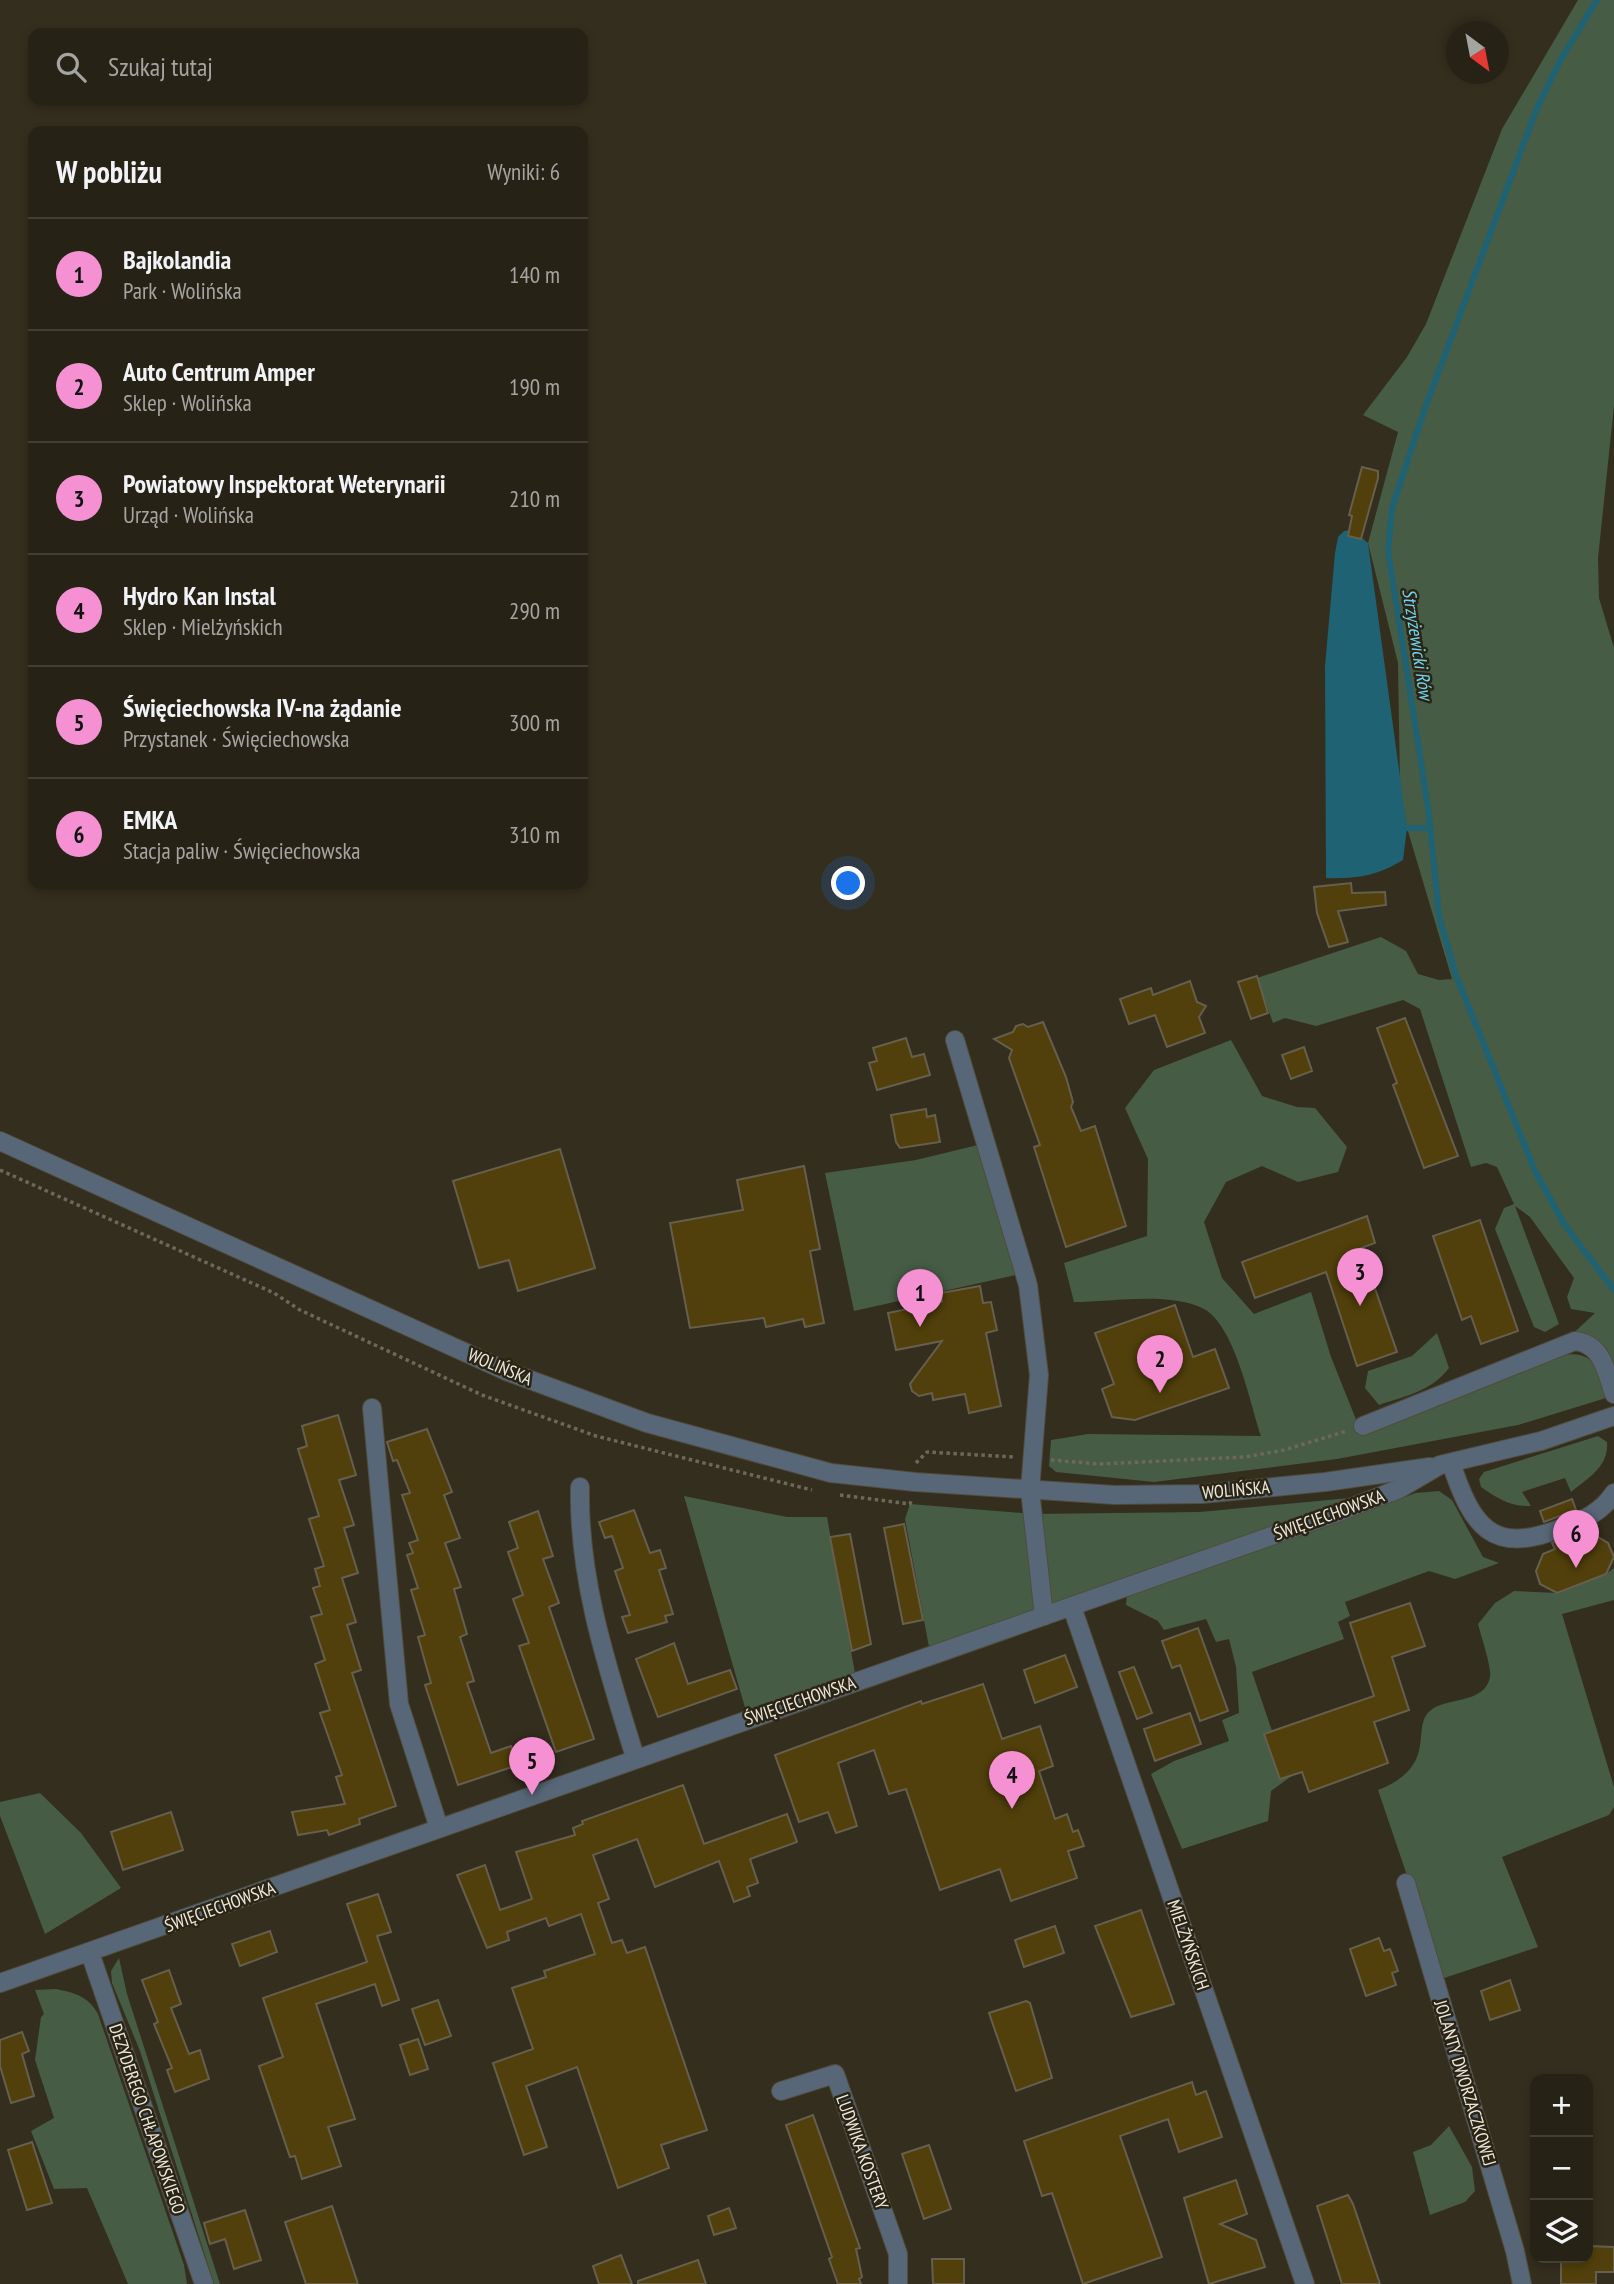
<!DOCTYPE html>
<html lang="pl">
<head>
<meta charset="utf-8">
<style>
	:root { --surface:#272216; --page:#332f23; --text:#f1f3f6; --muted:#a4a4a1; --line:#433f35; --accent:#f591d2 }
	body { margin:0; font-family:"PT Sans Narrow",sans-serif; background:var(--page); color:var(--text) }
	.controls { position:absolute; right:21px; bottom:21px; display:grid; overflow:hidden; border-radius:14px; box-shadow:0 4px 10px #0003 }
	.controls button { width:63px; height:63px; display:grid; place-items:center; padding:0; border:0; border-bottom:2px solid var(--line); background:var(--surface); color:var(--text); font:35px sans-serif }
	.compass { position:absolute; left:1446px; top:21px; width:63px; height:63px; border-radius:50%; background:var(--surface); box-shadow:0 4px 10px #0003; rotate:148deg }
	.you { position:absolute; left:849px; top:884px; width:24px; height:24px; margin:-18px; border:5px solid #fff; border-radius:50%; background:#1a73e8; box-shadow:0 0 0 10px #1a73e833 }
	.badge { display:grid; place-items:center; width:46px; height:46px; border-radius:50%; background:var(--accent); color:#111; font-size:23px; font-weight:700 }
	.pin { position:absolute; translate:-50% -58px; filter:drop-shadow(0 2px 4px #0008) }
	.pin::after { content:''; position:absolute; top:37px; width:24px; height:21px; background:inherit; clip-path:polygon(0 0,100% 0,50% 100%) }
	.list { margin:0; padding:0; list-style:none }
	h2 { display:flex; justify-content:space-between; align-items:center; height:91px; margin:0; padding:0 28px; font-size:30px }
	h2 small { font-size:23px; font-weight:400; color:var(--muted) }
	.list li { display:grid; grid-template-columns:46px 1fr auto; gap:21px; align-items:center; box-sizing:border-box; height:112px; padding:0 28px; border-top:2px solid var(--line) }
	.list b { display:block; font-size:26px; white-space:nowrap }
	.list p { margin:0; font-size:23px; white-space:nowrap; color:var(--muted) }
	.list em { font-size:23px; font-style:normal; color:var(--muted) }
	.icon { flex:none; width:38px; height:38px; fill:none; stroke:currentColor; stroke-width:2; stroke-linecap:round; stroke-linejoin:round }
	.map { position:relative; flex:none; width:1614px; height:2284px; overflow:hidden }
	.search { position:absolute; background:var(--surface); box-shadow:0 4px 10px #0003; left:28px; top:28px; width:560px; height:77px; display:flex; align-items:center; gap:18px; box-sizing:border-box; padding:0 24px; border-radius:14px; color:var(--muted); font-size:26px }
	.panel { position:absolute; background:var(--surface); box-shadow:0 4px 10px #0003; left:28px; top:126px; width:560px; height:763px; border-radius:14px }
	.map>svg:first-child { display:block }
	.green { fill:#465c45 }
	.water { fill:#1e6273 }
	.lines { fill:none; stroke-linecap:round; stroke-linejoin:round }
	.stream { stroke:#1e6273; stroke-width:6 }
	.building { fill:#51400b; stroke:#665f4d; stroke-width:2 }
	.minor-casing { stroke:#514c3d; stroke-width:20 }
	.path { stroke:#6d685a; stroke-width:3.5; stroke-dasharray:3.5 3.5; stroke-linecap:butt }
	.minor { stroke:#586777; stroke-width:18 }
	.labels { text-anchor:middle; stroke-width:5; stroke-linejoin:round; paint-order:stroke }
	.street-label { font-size:18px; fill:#ece8de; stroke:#2a2414 }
	.water-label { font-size:19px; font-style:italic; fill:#70d4f0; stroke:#2a2414 }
</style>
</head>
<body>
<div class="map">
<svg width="1614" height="2284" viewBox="0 0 1614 2284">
	<rect width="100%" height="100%" fill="#342e1e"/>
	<g class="green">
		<path d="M1578,0H1614V406L1598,558L1599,598L1614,648V1364L1601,1345L1566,1340L1595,1313L1571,1309L1567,1297L1574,1278L1530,1217L1515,1206L1559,1324L1545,1332L1534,1327L1495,1229L1504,1208L1514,1204L1497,1167L1486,1163L1471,1167L1420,1009L1403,1000L1316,1026L1285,1018L1273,1023L1257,978L1381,937L1406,951L1418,974L1439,980L1452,979L1407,828L1400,786L1398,663L1368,543L1398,432L1363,415L1407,357L1426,324L1502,129Z"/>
		<path d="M1231,1040L1262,1096L1297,1107L1315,1108L1347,1147L1338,1172L1298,1182L1262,1166L1226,1182L1204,1222L1222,1278L1254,1314L1311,1292L1331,1357L1359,1427L1547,1358C1587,1348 1599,1357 1606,1398L1518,1425L1337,1459L1154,1482L1056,1472L1049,1466L1051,1440L1088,1434L1261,1436C1250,1403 1235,1326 1204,1309C1171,1291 1110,1302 1074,1302L1064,1263L1147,1236L1148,1159L1125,1108L1154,1070Z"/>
		<path d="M986,1143L1025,1273L854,1311L825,1173L916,1160Z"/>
		<path d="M1437,1333L1449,1368C1432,1391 1405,1396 1379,1405L1365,1388L1368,1371L1412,1356Z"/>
		<path d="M1598,1436L1607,1442C1609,1467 1588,1478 1571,1492L1565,1478L1522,1492L1531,1506C1510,1507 1497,1498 1481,1487L1479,1479L1484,1472Z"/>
		<path d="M1439,1491L1452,1500L1483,1557L1499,1563L1455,1579L1429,1571L1345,1602L1350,1616L1338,1622L1344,1639L1252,1672L1272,1731L1280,1779L1293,1775L1271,1791L1268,1821L1182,1849L1151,1774L1174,1761L1229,1741L1222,1720L1239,1713L1236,1667L1229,1639L1216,1642L1206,1619L1164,1630L1158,1621L1126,1605L1127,1594L1416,1493Z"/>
		<path d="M684,1496L787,1517H827L855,1673L746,1711Z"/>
		<path d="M1360,1497L929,1647L905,1519L910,1504L1033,1514L1200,1512Z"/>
		<path d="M1614,1568V1600L1562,1614L1614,1787V1807L1609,1815L1502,1857L1538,1947L1435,1981L1414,1896L1378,1790C1441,1765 1409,1727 1431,1710C1447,1697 1485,1704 1490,1677C1492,1668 1481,1636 1478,1624L1495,1603L1514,1591L1557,1593L1606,1574Z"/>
		<path d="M40,1793L81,1833L121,1888L45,1934L0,1816V1802Z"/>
		<path d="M119,1958L127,1994L220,2284H214L140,2051L112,1983L111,1971Z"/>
		<path d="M56,1989C75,1993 88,1996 98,2014L184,2265L187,2284H128L87,2188L54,2189L31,2131L54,2118L35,2060L41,2017L44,2014L35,1990Z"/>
		<path d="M1449,2126L1472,2167L1475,2191L1465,2202L1430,2215L1413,2152L1431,2145Z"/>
	</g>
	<path class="water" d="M1353,530L1368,543L1407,828L1403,860C1377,876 1356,879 1326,878L1325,666L1335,553L1338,537L1344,531Z"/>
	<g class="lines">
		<g class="stream">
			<path d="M1597,0L1560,61L1537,108L1424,411L1392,508L1388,551L1428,807L1439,916L1455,973L1535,1171L1564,1224L1614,1290"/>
			<path d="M1407,828H1430"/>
		</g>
	</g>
	<g class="building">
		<path d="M1362,467L1378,471V478L1361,539L1348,536L1352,516L1349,515Z"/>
		<path d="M1351,883L1352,893L1385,892L1386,905L1338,911L1348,942L1329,947L1317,913L1314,887Z"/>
		<path d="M1257,976L1268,1013L1251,1019L1238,982Z"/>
		<path d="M1190,981L1197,1002L1206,1006L1199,1017L1205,1033L1167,1047L1155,1015L1129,1024L1120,999L1151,988L1153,995Z"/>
		<path d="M1405,1018L1458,1156L1424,1168L1393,1085L1397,1083L1377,1028Z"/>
		<path d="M1043,1022L1066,1077L1073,1102L1071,1107L1081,1131L1095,1126L1126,1226L1066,1247L1034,1147L1040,1145L1009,1058L1012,1050L994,1039L1013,1032L1016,1026L1023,1024L1028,1027Z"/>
		<path d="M906,1038L912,1057L924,1054L930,1075L877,1090L869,1063L877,1061L873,1048Z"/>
		<path d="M1304,1047L1312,1071L1291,1079L1282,1055Z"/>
		<path d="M926,1109L927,1117L935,1115L940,1142L900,1148L896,1142L891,1115Z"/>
		<path d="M560,1149L595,1268L518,1291L509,1260L479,1268L453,1181Z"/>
		<path d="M804,1166L820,1249L810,1251L824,1323L805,1327L803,1319L766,1327L764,1318L690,1328L670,1223L743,1210L737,1180Z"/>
		<path d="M1367,1216L1375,1243L1361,1248L1397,1352L1357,1366L1326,1272L1255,1298L1242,1262Z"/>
		<path d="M1480,1220L1518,1331L1481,1344L1471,1316L1462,1320L1433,1236Z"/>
		<path d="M980,1286L983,1303L991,1302L997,1330L986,1333L1001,1406L969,1413L965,1394L933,1400L932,1393L919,1396L912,1391L910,1384L942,1341L896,1350L888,1313L942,1302L941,1293Z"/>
		<path d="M1175,1305L1193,1357L1215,1349L1229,1388L1135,1420L1112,1417L1102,1389L1114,1384L1095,1333Z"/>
		<path d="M338,1415L356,1475L339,1480L354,1525L344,1528L358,1573L342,1578L356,1622L347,1625L361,1670L352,1673L396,1806L359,1819L360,1824L329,1835L327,1830L298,1835L292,1812L345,1804L336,1777L342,1775L320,1713L330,1710L315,1664L325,1660L311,1617L322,1614L313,1588L320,1586L315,1569L324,1566L309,1519L319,1516L298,1449L307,1446L302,1426Z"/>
		<path d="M427,1429L452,1492L444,1495L460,1538L445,1543L461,1587L454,1589L467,1634L460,1637L474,1681L467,1683L491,1753L511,1746L518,1765L458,1785L425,1685L431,1683L418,1637L425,1635L411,1590L418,1588L407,1555L413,1553L409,1543L418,1540L402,1495L410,1493L397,1460L393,1461L387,1442Z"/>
		<path d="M1572,1499L1576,1510L1544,1522L1540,1511Z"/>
		<path d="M634,1510L650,1553L660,1550L666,1568L659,1570L673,1614L665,1616L667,1622L628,1633L622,1617L630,1615L615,1571L623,1568L612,1536L605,1538L599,1522Z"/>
		<path d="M538,1511L553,1556L543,1559L559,1603L549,1607L594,1739L556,1752L519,1646L529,1643L513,1599L523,1595L508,1552L518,1548L509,1522Z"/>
		<path d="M904,1524L923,1620L903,1624L884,1528Z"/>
		<path d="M1586,1530L1608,1543L1614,1557L1606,1574L1557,1593L1540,1584L1536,1571L1543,1554L1555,1549L1552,1543Z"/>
		<path d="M850,1534L871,1644L852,1651L830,1537Z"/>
		<path d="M1410,1603L1425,1646L1392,1657L1409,1710L1374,1722L1388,1763L1309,1792L1302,1772L1280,1779L1264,1734L1374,1696L1350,1623Z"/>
		<path d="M1198,1628L1228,1711L1200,1721L1180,1665L1172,1668L1162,1641Z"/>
		<path d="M674,1643L688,1684L730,1670L737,1689L658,1717L636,1659Z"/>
		<path d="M1065,1655L1077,1687L1035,1703L1024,1670Z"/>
		<path d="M1134,1667L1152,1713L1137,1719L1119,1672Z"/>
		<path d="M983,1684L1002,1739L1040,1726L1053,1766L1039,1771L1055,1819L1067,1814L1073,1832L1078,1830L1084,1846L1068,1851L1077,1878L1011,1901L1000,1869L940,1890L906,1789L889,1794L874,1750L838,1763L857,1826L836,1833L828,1812L799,1822L775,1755L921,1701L922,1704Z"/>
		<path d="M1190,1713L1201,1744L1155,1761L1144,1729Z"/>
		<path d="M683,1785L704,1844L787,1814L797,1842L750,1859L758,1883L747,1887L750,1896L734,1902L719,1861L655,1887L637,1839L593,1855L609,1899L598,1903L612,1943L622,1940L627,1953L645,1947L707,2130L661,2145L669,2168L618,2188L577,2067L526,2086L547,2147L524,2155L493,2063L533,2049L512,1988L546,1977L544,1971L595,1954L581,1914L549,1926L546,1918L507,1932L509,1940L487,1948L457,1875L485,1865L500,1910L532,1899L516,1852L575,1835L573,1828L583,1824L582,1821Z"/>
		<path d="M171,1812L183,1850L123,1870L111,1832Z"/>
		<path d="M378,1894L391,1932L377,1936L399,2000L382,2006L375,1984L316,2004L355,2119L328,2127L341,2166L302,2179L295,2156L290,2157L259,2066L283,2057L263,1998L367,1962L347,1904Z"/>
		<path d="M1141,1910L1174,2004L1131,2017L1095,1926Z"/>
		<path d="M1055,1926L1064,1953L1024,1967L1015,1940Z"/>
		<path d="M270,1931L277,1952L240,1966L232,1944Z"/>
		<path d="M1379,1938L1384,1951L1390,1949L1398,1971L1392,1973L1396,1985L1366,1996L1350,1949Z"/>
		<path d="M169,1970L181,2004L171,2008L189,2054L200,2050L209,2079L175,2092L167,2070L172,2068L154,2024L158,2022L142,1980Z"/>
		<path d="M1510,1980L1520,2010L1490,2020L1481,1991Z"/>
		<path d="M438,2000L451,2036L425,2045L412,2009Z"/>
		<path d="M1026,2001L1030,2003L1052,2078L1016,2091L989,2013Z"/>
		<path d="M22,2032L29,2051L22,2054L34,2096L11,2103L0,2066V2040Z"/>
		<path d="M418,2039L428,2069L410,2075L400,2045Z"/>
		<path d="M1192,2082L1196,2095L1206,2091L1222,2137L1179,2152L1168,2119L1120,2136L1162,2257L1083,2284L1052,2193L1042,2196L1024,2141Z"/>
		<path d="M813,2115L860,2248L856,2249L862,2277L859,2279L861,2284H838L829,2259L832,2257L786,2125Z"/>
		<path d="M32,2142L52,2203L27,2210L8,2150Z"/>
		<path d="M929,2145L951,2209L924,2219L902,2154Z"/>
		<path d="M1236,2180L1247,2214L1220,2224L1256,2240L1265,2267L1209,2284L1184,2198Z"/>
		<path d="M1348,2195L1353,2204L1380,2284H1342L1317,2206Z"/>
		<path d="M332,2206L358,2284H306L285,2222Z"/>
		<path d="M729,2208L736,2228L714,2235L708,2216Z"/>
		<path d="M245,2210L261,2260L234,2269L225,2239L210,2244L204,2223Z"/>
		<path d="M1588,2246L1614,2247V2272H1596V2284H1561V2258H1588Z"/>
		<path d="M621,2255L632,2284H599L593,2266Z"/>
		<path d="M932,2259H964V2284H933Z"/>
		<path d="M698,2260L706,2284H638V2281Z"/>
	</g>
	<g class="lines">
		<g class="minor-casing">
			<g id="minor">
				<path d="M955,1040L1028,1285L1039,1375L1030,1490L1044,1616"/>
				<path d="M0,1141L506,1371L647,1423L831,1473L915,1482L1115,1495L1202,1494L1325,1482L1430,1467"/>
				<path d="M372,1408L399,1704L439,1828"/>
				<path d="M1363,1426L1575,1341C1603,1344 1606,1372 1614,1394"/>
				<path d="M1451,1463C1472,1526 1491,1556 1562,1528C1583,1520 1601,1513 1614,1493"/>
				<path d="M580,1487C578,1581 608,1669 635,1757"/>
				<path d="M1072,1607L1305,2284"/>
				<path d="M1406,1883L1515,2251L1522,2284"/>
				<path d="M90,1953L204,2284"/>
				<path d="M0,1983L1331,1515L1399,1489L1440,1465L1541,1441L1614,1416"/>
				<path d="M781,2091L835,2074L898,2254V2284"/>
			</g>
		</g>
		<g class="path">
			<path d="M0,1170L274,1293L300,1310L482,1395L596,1436L812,1490"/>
			<path d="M1051,1460L1100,1464L1245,1457L1284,1450L1347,1431"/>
			<path d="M916,1463L927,1452L1015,1457"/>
			<path d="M840,1495L910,1504L911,1501"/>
		</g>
		<use href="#minor" class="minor"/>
	</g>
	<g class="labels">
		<g class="street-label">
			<text transform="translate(500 1367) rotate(23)" y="6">WOLIŃSKA</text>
			<text transform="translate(1236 1490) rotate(-5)" y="6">WOLIŃSKA</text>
			<text transform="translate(1329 1515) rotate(-20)" y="6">ŚWIĘCIECHOWSKA</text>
			<text transform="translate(800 1701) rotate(-19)" y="6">ŚWIĘCIECHOWSKA</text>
			<text transform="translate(220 1907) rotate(-20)" y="6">ŚWIĘCIECHOWSKA</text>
			<text transform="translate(1188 1945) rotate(71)" y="6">MIELŻYŃSKICH</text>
			<text transform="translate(1465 2083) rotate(73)" y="6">JOLANTY DWORZACZKOWEJ</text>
			<text transform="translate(147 2119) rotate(71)" y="6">DEZYDEREGO CHŁAPOWSKIEGO</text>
			<text transform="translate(862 2152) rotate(70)" y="6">LUDWIKA KOSTERY</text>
		</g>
		<g class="water-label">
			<text transform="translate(1418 644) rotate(81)" y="7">Strzyżewicki Rów</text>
		</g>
	</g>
</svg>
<div class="controls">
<button>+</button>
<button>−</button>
<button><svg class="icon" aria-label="layers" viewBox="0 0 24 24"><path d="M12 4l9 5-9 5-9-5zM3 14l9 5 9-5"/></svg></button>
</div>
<svg class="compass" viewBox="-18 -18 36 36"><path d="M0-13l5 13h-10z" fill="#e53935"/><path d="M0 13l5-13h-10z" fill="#a4a4a1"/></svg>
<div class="you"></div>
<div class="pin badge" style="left:920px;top:1327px">1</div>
<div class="pin badge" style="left:1160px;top:1393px">2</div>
<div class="pin badge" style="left:1360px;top:1306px">3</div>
<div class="pin badge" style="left:1012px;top:1809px">4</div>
<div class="pin badge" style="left:532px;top:1795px">5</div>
<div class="pin badge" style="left:1576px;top:1568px">6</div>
<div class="search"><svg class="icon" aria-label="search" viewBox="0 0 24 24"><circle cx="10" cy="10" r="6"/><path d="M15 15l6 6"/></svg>Szukaj tutaj</div>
<section class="panel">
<h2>W pobliżu<small>Wyniki: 6</small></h2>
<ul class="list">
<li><span class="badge">1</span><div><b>Bajkolandia</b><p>Park · Wolińska</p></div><em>140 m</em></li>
<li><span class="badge">2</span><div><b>Auto Centrum Amper</b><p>Sklep · Wolińska</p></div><em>190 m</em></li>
<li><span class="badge">3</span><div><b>Powiatowy Inspektorat Weterynarii</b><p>Urząd · Wolińska</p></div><em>210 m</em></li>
<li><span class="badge">4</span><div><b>Hydro Kan Instal</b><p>Sklep · Mielżyńskich</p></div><em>290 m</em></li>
<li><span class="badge">5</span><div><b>Święciechowska IV-na żądanie</b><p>Przystanek · Święciechowska</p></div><em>300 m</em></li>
<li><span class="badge">6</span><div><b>EMKA</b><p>Stacja paliw · Święciechowska</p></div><em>310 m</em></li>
</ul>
</section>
</div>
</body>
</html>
